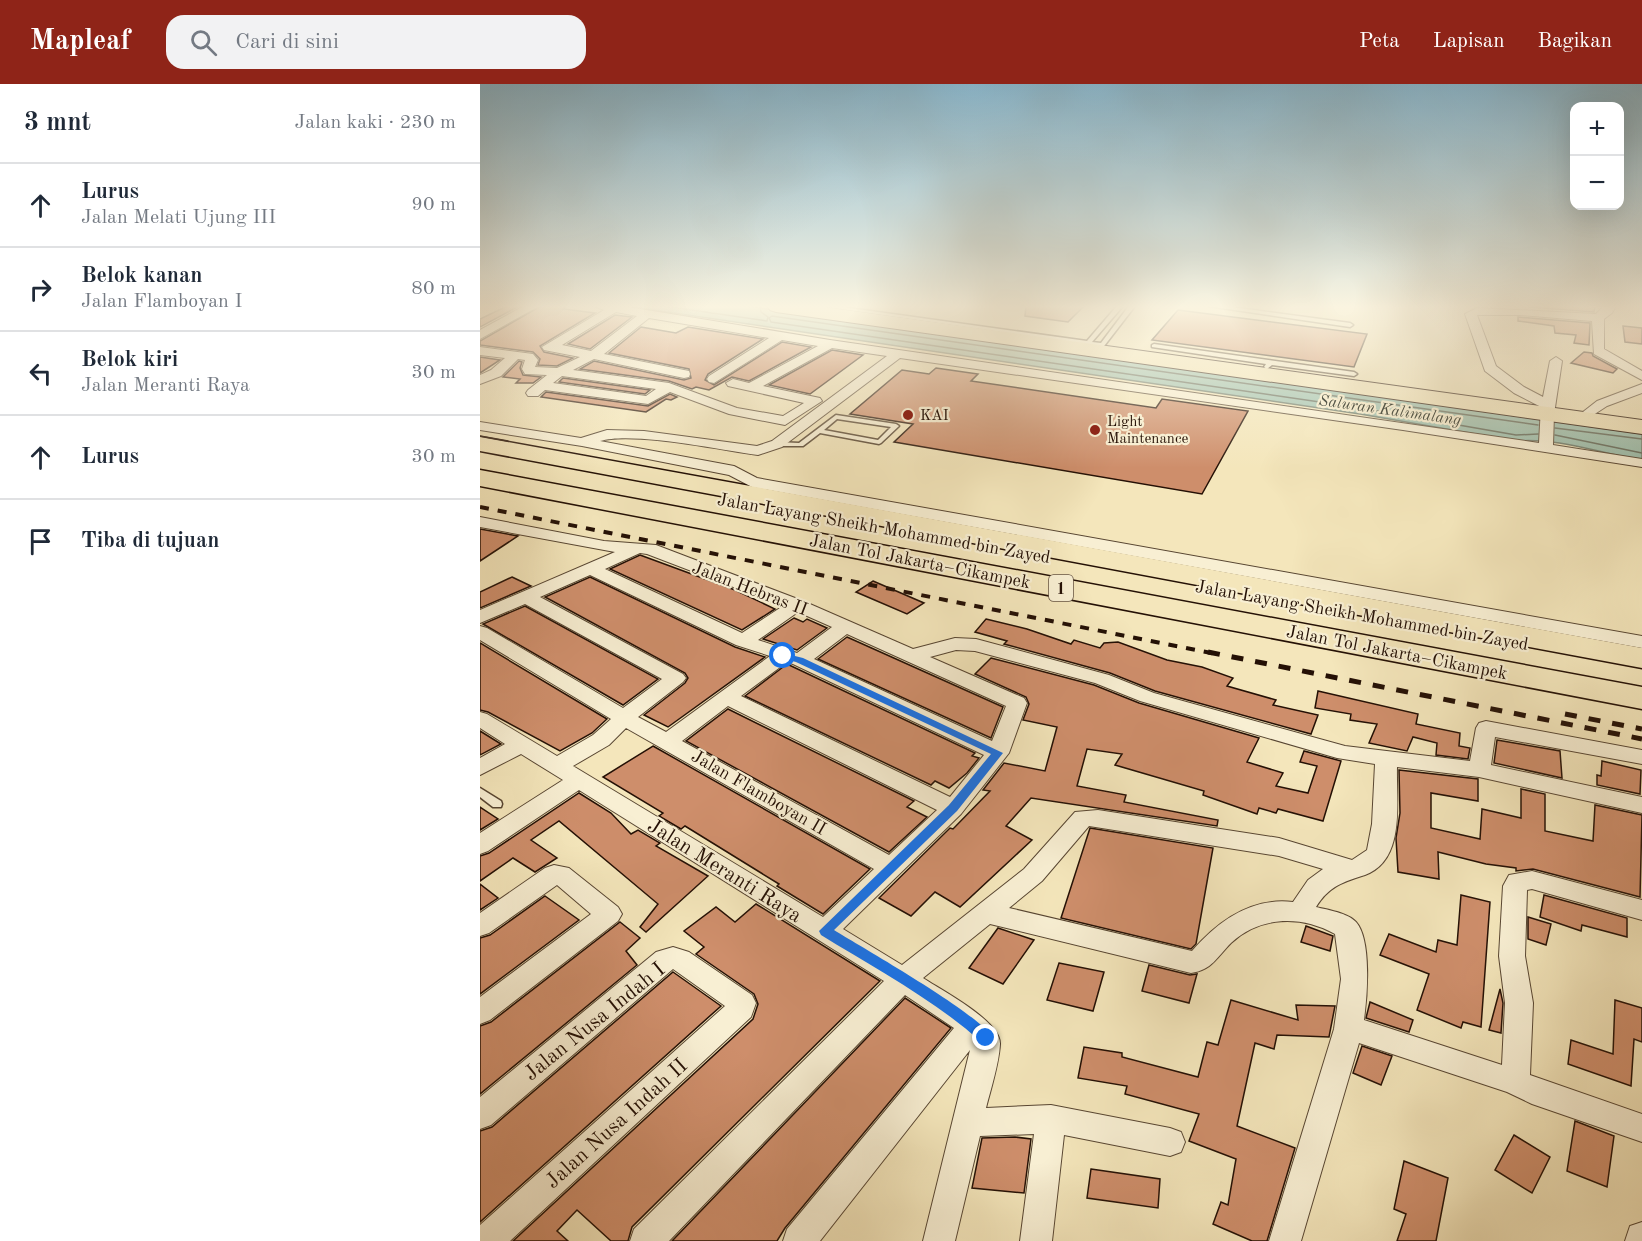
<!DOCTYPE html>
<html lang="id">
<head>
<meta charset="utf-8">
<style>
	:root { --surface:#fff; --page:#f2f2f3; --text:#1f2937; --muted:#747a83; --line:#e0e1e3; --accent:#8f2418 }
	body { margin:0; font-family:"Old Standard TT",serif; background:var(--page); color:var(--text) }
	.controls { position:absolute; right:18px; top:18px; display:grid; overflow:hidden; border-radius:12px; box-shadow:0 6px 24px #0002 }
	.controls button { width:54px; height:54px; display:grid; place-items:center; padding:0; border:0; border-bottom:2px solid var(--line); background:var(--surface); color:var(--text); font:30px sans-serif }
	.stop { position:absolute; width:18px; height:18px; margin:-14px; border:4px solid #1a73e8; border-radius:50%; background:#fff }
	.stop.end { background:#1a73e8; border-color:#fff; box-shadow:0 2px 6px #0008 }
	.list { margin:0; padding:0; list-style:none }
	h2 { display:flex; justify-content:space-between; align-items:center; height:78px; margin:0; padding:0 24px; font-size:26px }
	h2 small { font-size:20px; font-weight:400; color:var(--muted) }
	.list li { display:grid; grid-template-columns:39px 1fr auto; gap:18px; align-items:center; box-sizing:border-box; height:84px; padding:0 24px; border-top:2px solid var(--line) }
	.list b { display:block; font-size:22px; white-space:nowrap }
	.list p { margin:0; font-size:20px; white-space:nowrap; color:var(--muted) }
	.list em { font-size:20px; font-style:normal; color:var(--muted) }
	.icon { flex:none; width:33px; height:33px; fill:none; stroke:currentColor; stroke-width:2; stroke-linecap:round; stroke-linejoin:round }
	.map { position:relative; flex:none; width:1162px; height:1157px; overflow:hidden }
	header { display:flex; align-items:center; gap:36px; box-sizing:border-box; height:84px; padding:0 30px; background:var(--accent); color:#fff }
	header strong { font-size:28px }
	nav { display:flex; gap:33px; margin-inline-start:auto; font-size:21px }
	.search { width:420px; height:54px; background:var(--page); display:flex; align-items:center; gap:15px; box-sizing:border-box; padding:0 21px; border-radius:18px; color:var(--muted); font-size:22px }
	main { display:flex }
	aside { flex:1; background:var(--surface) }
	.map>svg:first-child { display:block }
	.water { fill:#9cc0af; stroke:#6c7a6b; stroke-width:1.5 }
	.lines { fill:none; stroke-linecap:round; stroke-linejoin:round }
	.shore { stroke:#60685a; stroke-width:1.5 }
	.building { fill:#ce8e6b; stroke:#241005; stroke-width:1.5 }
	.lane-casing { stroke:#584632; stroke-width:3 }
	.street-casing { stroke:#584632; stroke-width:2 }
	.primary-casing { stroke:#241005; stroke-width:2 }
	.highway-casing { stroke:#241005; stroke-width:3 }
	.lane { fill:#f8efd3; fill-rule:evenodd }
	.street { fill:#f8efd3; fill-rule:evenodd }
	.primary { fill:#f4e6bb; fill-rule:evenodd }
	.highway { fill:#f4e6bb; fill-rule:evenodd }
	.tram { stroke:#241005; stroke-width:1.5 }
	.rail-far1 { stroke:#241005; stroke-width:4; stroke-dasharray:9 9; stroke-linecap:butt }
	.rail { stroke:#241005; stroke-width:5; stroke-dasharray:12 12; stroke-linecap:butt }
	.route { fill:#1a73e8 }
	.poi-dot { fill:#8f2418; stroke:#f8efd3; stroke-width:2 }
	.labels { text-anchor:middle; stroke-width:4.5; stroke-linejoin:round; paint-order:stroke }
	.far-poi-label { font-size:15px; fill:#241005; stroke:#f8efd3; text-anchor:start }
	.far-water-label { font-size:16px; font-style:italic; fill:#545649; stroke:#f8efd3 }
	.shield { fill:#f8efd3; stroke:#645343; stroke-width:1.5 }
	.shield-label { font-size:16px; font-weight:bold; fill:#241005 }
	.street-label { font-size:18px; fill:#241005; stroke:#f8efd3 }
	.near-street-label { font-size:21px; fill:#241005; stroke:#f8efd3 }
</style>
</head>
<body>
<header>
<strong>Mapleaf</strong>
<div class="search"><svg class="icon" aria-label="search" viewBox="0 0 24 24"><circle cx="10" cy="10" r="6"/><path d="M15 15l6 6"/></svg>Cari di sini</div>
<nav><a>Peta</a><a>Lapisan</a><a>Bagikan</a></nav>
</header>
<main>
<aside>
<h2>3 mnt<small>Jalan kaki · 230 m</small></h2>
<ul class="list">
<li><svg class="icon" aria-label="ahead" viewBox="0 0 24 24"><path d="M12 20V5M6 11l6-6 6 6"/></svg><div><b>Lurus</b><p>Jalan Melati Ujung III</p></div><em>90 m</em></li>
<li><svg class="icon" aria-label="right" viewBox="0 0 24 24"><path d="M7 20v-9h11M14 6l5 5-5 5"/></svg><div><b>Belok kanan</b><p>Jalan Flamboyan I</p></div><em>80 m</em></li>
<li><svg class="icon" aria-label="left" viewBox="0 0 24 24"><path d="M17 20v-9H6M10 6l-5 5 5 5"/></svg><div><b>Belok kiri</b><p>Jalan Meranti Raya</p></div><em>30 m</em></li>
<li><svg class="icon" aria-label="ahead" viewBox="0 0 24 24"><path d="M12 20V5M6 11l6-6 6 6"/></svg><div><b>Lurus</b></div><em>30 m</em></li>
<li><svg class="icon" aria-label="arrive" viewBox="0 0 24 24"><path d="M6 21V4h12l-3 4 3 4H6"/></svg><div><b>Tiba di tujuan</b></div></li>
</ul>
</aside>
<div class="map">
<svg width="1162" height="1157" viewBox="0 0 1162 1157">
	<rect width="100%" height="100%" fill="#f4e6bb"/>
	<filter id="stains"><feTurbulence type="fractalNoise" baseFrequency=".00333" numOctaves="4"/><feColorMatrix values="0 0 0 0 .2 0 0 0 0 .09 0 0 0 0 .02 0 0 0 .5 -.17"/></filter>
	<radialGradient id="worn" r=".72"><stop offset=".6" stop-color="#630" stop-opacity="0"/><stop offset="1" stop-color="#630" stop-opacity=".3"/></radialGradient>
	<path class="water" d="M146,222H266L1162,350V376C1116,369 1084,354 1036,357L880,330Z"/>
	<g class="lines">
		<g class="shore">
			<path d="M184,222L287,237L288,233L281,228L280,222"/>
			<path d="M1058,341L292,232L289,234L291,238L881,324L1036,351L1058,350"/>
			<path d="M1075,344L1162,355"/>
			<path d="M1075,351L1162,369"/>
		</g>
	</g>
	<g class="building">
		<path d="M27,222H39L0,243V235Z"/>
		<path d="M61,222H88L84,225L115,229L60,262L64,268L93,274L77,282L58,281L60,275L53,268L0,261V257Z"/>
		<path d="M546,222H604L588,238L545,232Z"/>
		<path d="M1039,222H1115L1114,228Z"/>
		<path d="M698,226L887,250L874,283L672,256Z"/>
		<path d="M135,231L152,233L110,265L88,260Z"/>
		<path d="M1038,233L1110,239L1109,261L1094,259L1096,251L1075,249L1074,242L1038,237Z"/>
		<path d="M1143,242L1162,244V260L1145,258Z"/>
		<path d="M161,243L196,249L208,243L283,255L228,290L225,296L234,301L302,258L331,263L269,297L252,293L229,306L216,303L212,305L189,297L100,285L114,277L204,296L211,294L209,285L129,269Z"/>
		<path d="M352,266L383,271L330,310L289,301Z"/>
		<path d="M1104,268L1112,269L1113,272L1137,285L1133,289L1091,279Z"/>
		<path d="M0,273L20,276L0,289Z"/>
		<path d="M39,277L42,278L40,284L43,291L61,293L53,299H36L40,295L23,293Z"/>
		<path d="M456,284L498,290L491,297L676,324L682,315L768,327L722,410L414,358L433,340L370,330L422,286L449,290Z"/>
		<path d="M83,294L170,306L165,310L79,298Z"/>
		<path d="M66,308L168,322L190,310L197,313L191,316L186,315L166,328L61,313Z"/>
		<path d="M0,445L38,452L0,477Z"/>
		<path d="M160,471L255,506L295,525L262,546L130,485Z"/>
		<path d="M32,493L51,502L0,524V508Z"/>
		<path d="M110,493L255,563L285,573L188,643L164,631L205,599L208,594L205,589L65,513Z"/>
		<path d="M393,497L444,519L427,530L376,508Z"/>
		<path d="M45,522L178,595L143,621L3,540Z"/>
		<path d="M314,534L323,538L327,535L347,544L317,566L283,555Z"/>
		<path d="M506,535L547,545L591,560L594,556L620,564L624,559L638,558L687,576L722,583L753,594L747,602L796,616L793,621L838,631L831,650L675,607L630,589L524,560L527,557L495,548Z"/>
		<path d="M367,553L523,623L511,654L338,575Z"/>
		<path d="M0,559L127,635L112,649L80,667L8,628L0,626Z"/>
		<path d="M511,574L614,601L659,619L779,654L767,678L803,689L796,702L828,709L837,682L820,678L824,667L861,677L843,737L798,725L796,729L779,724L777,730L723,711L724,707L635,681L642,670L607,665L597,702L646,711L644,718L738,736L737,742L551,714L526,742L552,756L480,823L455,808L431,832L399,814L470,744L473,745L510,707L503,706L524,679L565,687L577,643L543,636L549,620L546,613L495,590Z"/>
		<path d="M307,580L495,669L492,672L499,674L487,689L469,704L455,697L451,701L265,612Z"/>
		<path d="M838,607L938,630L936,640L980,649L979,662L990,664L988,675L956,671L957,659L933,653L927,667L889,659L897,640L870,636L871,630L835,624Z"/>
		<path d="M248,625L434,717L427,723L447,733L409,768L206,657Z"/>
		<path d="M0,647L21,660L0,671Z"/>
		<path d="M1017,656L1080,667L1082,694L1014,679Z"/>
		<path d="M173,662L390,785L343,830L297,802L299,800L205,742L201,745L179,732L183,729L123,693Z"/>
		<path d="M1122,677L1161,686L1160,710L1117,701V691L1121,692Z"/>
		<path d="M919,686L998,695V717L951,709V744L1000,755L1002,725L1041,734V705L1065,710V747L1113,757L1115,721L1162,731L1160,813L1053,785L1036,787V784L1006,780L958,768L959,795L918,788L916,754L920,729Z"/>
		<path d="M99,709L131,729L151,750L158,746L180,759L176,762L228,792L166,848L160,843L178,820L79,737L51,756L77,774L55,788L33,774L0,797V772L9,769Z"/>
		<path d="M0,723L18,735L0,746Z"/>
		<path d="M610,744L733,764L716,860L711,865L581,834Z"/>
		<path d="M0,800L18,814L0,826Z"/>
		<path d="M981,811L1010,818L1001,943L983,938L981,944L937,926L949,890L900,871L909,850L956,868L958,856L977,861Z"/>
		<path d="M1064,811L1147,834V853L1102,841L1101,847L1060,833Z"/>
		<path d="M65,812L99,836L0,910V854L10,851Z"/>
		<path d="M276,820L400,897L152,1143L148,1157H131L97,1126L77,1147L88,1157H33L273,935L278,920L274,910L216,870L224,863L204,847L236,823L255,838Z"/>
		<path d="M1048,833L1071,840L1066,861L1048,855Z"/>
		<path d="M140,838L160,854L146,867L157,881L0,1010V942L11,938Z"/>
		<path d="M826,842L853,852L850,867L821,858Z"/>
		<path d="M518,844L554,856L523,900L489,884Z"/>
		<path d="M579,879L624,888L613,927L567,916Z"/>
		<path d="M669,881L710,891L717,890L709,919L662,907Z"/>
		<path d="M193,888L241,922L0,1138V1047L12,1043Z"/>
		<path d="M1020,905L1023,919L1021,949L1009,946Z"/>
		<path d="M425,914L471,944L305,1144L297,1157H192Z"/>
		<path d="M751,916L818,936L816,921L855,922L849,953L797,951L794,965L775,959L757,1042L815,1064L787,1157H772L733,1140L741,1118L748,1121L756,1075L709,1057L719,1030L645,1010L647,1002L598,994L604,963L642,969V973L718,993L727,958L738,961Z"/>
		<path d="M1135,916L1162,924V958L1154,955L1151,1002L1088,980L1091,956L1133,970Z"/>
		<path d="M890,918L933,936L929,948L886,934Z"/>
		<path d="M882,962L912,972L901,1001L873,989Z"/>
		<path d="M1095,1037L1134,1052L1127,1103L1087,1087Z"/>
		<path d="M1034,1051L1070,1073L1052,1109L1015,1086Z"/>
		<path d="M535,1053L551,1055L544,1109L492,1104L502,1054Z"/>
		<path d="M924,1077L968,1094L956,1157H917L926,1130L914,1125Z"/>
		<path d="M611,1085L680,1095L678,1124L607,1114Z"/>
	</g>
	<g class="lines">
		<g class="lane-casing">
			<g id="lane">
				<path d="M340,222H355L607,257L637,222H643L612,258L621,259L649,222H655L621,266L619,267L616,265L618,262Z"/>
				<path d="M728,222H744L870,239L873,241L870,243Z"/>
				<path d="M674,260L874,288L877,290L874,292L792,281L787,285L784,283L786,280L672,263V261Z"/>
				<path d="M356,331L416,340L419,342L401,359L399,360L340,349L323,362H297L294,360L297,358L319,359ZM357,335L411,343L398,356L344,346Z"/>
				<path d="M0,704L21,717L22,720L21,723H13L0,713Z"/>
			</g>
		</g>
		<g class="street-casing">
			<g id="street">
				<path d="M44,222H59L0,255V246Z"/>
				<path d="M114,222H142L350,256L1059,359L1061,323L1034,309L1005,287L985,230L997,224L1116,230L1124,222H1136L1132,229L1124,235V265L1162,287V296L1114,270L1112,237L1040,231H997L1016,282L1044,303L1063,313L1070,277L1076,273L1082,277L1074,330L1073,361L1162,375V383L923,346L420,274L302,363L278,371C241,366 152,347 120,357L254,382L277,394L1162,552V564L272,403L249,391L102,362L0,346V338L101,354L127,346L164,347L277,362L292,357L407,272L352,264L283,302L340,314L342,317L305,341L249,330L190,308L168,320L65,306L58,312H48L46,309L48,306L67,291L45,290L42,285L45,276L38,275L21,292L0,300V291L11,286L25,274L0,271V263L53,270L58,276L55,283L77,284L100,273L64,266L62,263L124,226ZM136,228L157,232L111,267L82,261ZM169,234L289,254L229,292L227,295L229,298L234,299L302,256L338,262L269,299L253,295L246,299L248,302L324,319L303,332L257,324L189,299L93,286L114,275L204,294L209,293L210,290L209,287L124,270ZM82,292L176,305L166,312L73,299Z"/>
				<path d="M1162,300V309L1127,322L1101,339L1094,335L1117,317Z"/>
				<path d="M0,433L124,457L176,461L323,517L433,565L475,554L496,555L629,591L674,609L865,662L990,677L996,644L999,639L1006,637L1162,666V680L1015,653L1011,681L1162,713V729L999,693L917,683C916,718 926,776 885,791C863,798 849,802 836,823C848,826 868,829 876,838C892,856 887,914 884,936L1022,981L1025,919L1019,872L1023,802L1029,791L1052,787L1162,816V836L1052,805L1047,806L1045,872L1053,919L1050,991L1162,1030V1058L1052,1020L1027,1008L879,959L821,1157H789L854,945L861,895L855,850C821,831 780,832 751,859C737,873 732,886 711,889L510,840L443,894C461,906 521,937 520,960C519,980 511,1004 506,1024L571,1021L690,1044L701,1048L705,1058L701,1068L690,1072L584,1051L572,1157H540L554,1050L500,1052L475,1157H443L490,966L340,1157H303L307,1145L474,944L425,911L189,1157H150L154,1145L404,897L99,706L8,767L0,770V749L83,696L41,670L0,691V674L25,660L0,644V628L7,630L77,672L113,651L131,635L0,556V542L7,544L143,624L182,595L45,520L0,539V526L135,468L0,443ZM160,469L167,470L303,522L262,549L125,485ZM110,491L256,561L290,572L186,648L158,633L203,598L206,594L203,590L60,513ZM318,528L352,543L317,569L278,556ZM367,550L526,622L512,657L334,575ZM476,566L495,567L615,599L660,617L857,674L895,680L892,740L887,766L872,776L799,754L618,726L595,728L544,785L422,881L363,845L481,730L529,669L547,619L544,614L450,573ZM307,578L313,580L504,671L470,713L261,612ZM248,622L457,726L409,771L202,657ZM146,644L394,785L343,833L93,682L129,661ZM609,742L799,772L843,785L828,796L813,818C771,813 738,837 712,867L529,824L562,797Z"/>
				<path d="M74,781L89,784L138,823L142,830L138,837L10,936L0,940V913L111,830L77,801L9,849L0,852V829L65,784Z"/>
				<path d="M193,863L209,868L272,911L276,919L271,933L30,1157H0V1141L245,922L193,885L11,1041L0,1045V1013L176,868Z"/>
				<path d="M1162,1138V1157H1145L1150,1142Z"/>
			</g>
		</g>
		<g class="primary-casing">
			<path id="primary" d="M287,222H337L1162,336V350L296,228L290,226Z"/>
		</g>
		<g class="highway-casing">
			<g id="highway">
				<path d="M0,353L1162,564V584L0,367Z"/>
				<path d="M0,386L1162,603V625L0,402Z"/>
			</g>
		</g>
		<use href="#lane" class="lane"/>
		<use href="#street" class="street"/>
		<use href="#primary" class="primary"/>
		<use href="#highway" class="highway"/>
		<path class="tram" d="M0,352L28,357"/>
		<path class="rail-far1" d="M0,423L736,570"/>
		<g class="rail">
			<path d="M728,568L1162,655"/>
			<path d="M1085,630L1162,645"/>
		</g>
	</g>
	<linearGradient id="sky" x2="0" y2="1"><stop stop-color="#89b9d1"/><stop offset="0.58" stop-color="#faf4e0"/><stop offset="1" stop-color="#faf4e0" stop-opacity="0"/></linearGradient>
	<rect width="1162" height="384" fill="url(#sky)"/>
	<path class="route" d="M303,569L323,574L523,669L477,727L354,846C383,864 501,931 513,954L510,958H501C458,918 391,882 341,851L339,847L469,721L511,670L316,578L300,574V570Z"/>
	<g class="poi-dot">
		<circle cx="428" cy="331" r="6"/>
		<circle cx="615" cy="346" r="6"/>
	</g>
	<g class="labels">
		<g class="far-poi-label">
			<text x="440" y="336">KAI</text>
			<text x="627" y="342">Light<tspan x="627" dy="17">Maintenance</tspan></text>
		</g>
		<g class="far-water-label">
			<text transform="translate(910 325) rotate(8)" y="6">Saluran Kalimalang</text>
		</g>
		<rect class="shield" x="569" y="491" width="24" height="26" rx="4.5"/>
		<g class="shield-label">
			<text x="581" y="510">1</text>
		</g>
		<g class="street-label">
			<text transform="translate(404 444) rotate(10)" y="6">Jalan Layang Sheikh Mohammed bin Zayed</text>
			<text transform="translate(440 477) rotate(11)" y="6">Jalan Tol Jakarta–Cikampek</text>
			<text transform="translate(270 504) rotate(21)" y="6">Jalan Hebras II</text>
			<text transform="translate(882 531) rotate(10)" y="6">Jalan Layang Sheikh Mohammed bin Zayed</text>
			<text transform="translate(917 568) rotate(11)" y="6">Jalan Tol Jakarta–Cikampek</text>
			<text transform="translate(279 708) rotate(30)" y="6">Jalan Flamboyan II</text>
		</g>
		<g class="near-street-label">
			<text transform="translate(245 786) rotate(32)" y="7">Jalan Meranti Raya</text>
			<text transform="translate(114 937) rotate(-39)" y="7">Jalan Nusa Indah I</text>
			<text transform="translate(136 1039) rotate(-42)" y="7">Jalan Nusa Indah II</text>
		</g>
	</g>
	<rect width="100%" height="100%" filter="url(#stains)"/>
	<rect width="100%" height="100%" fill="url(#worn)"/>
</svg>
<div class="controls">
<button>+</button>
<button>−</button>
</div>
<div class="stop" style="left:303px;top:572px"></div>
<div class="stop end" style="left:506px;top:954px"></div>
</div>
</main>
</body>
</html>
